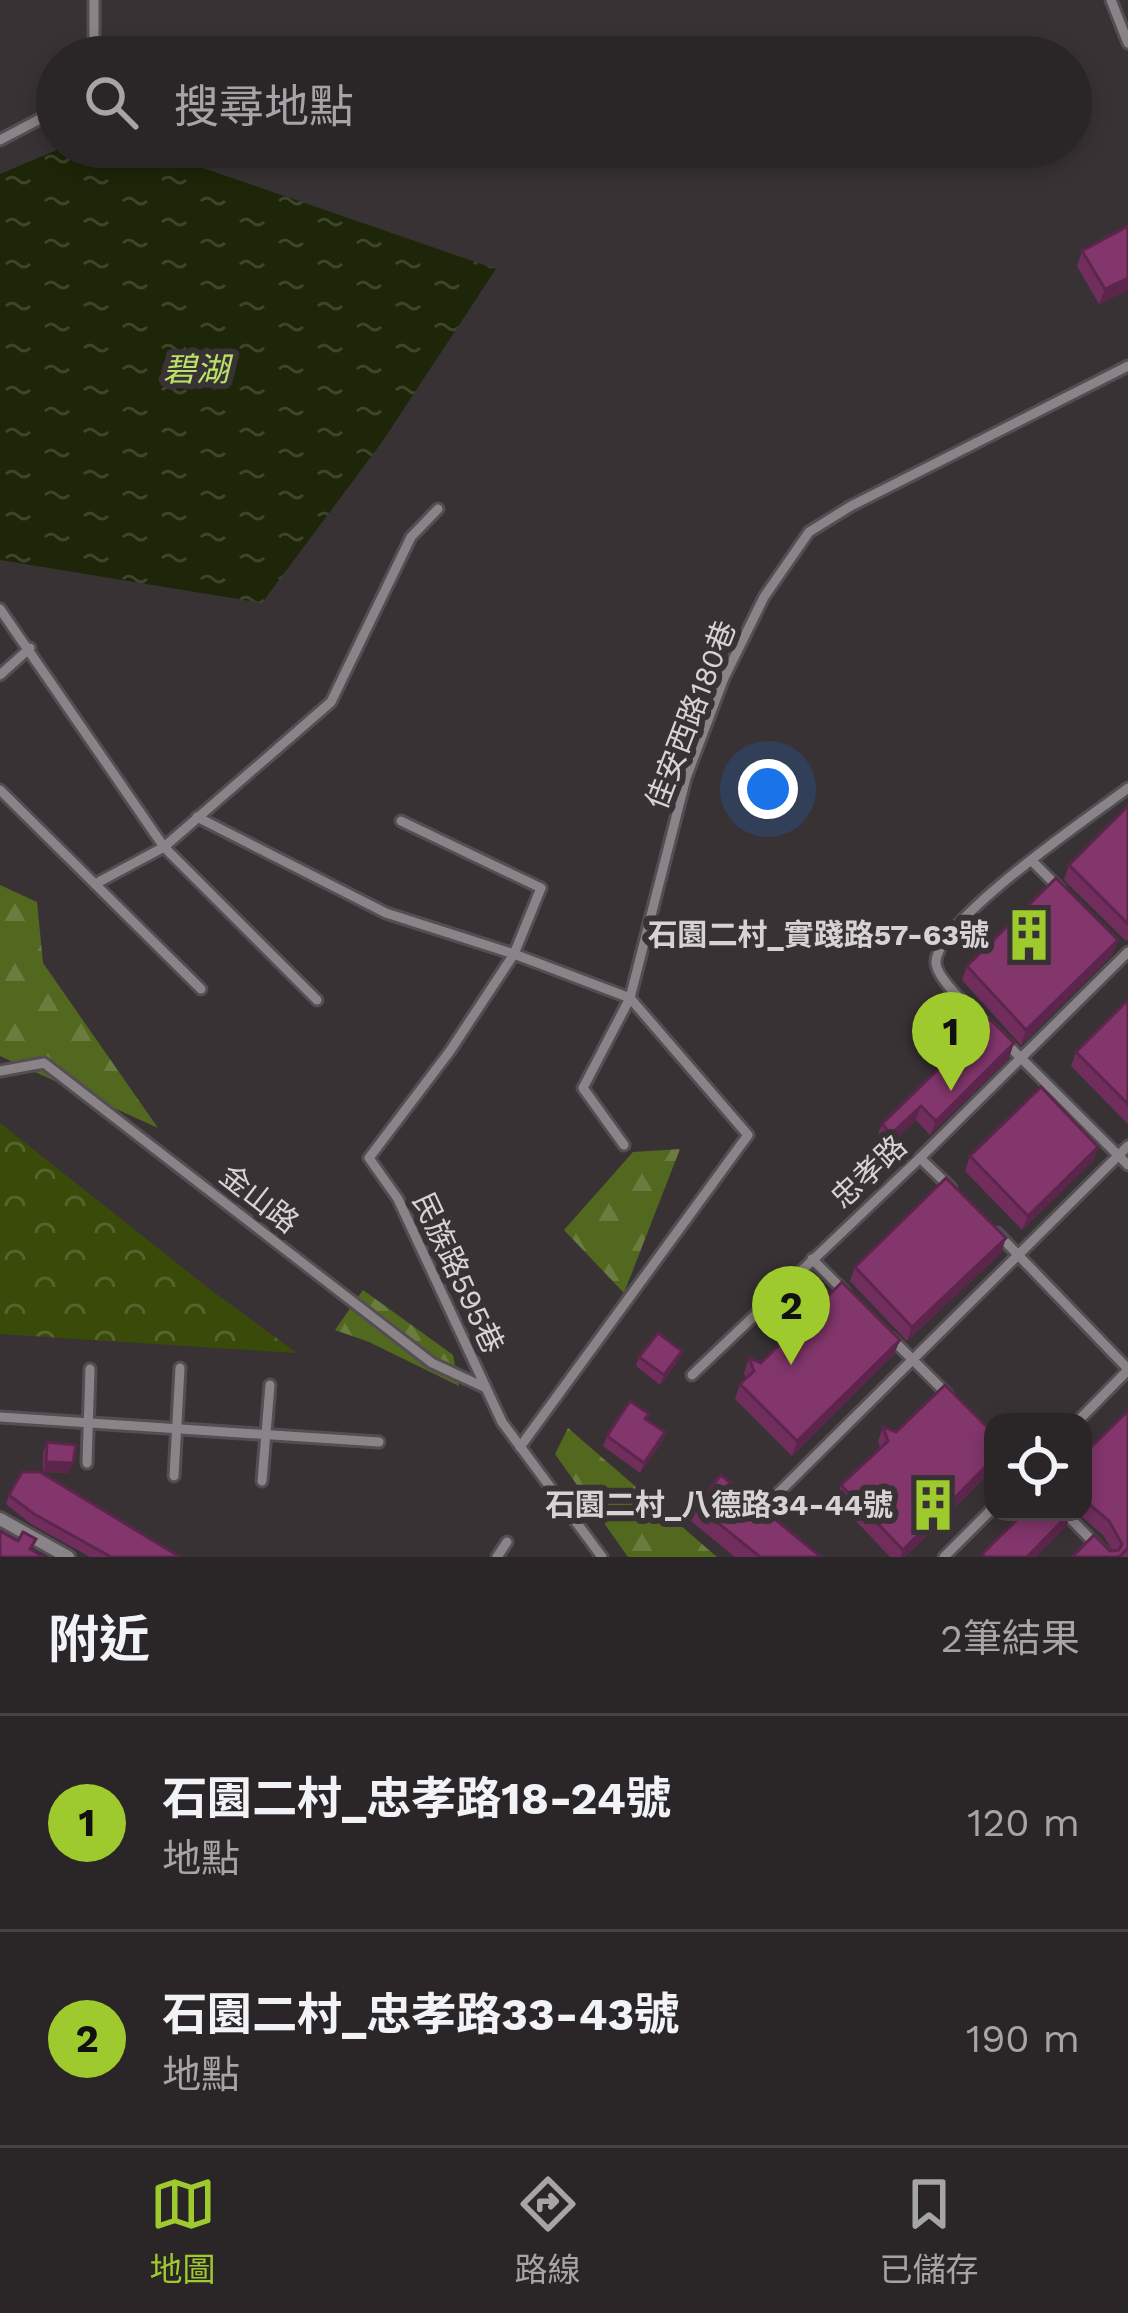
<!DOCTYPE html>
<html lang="zh-TW">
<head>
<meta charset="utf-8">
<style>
	:root { --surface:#2a2628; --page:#322e30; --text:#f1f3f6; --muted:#a5a5a8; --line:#464345; --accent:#9fca2d }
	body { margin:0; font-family:"Work Sans","Noto Sans TC",sans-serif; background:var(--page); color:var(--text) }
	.controls { position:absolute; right:36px; bottom:36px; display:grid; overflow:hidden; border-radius:24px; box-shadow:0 6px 18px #0003 }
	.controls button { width:108px; height:108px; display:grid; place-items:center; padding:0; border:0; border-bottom:3px solid var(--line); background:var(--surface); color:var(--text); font:60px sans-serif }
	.you { position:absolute; left:768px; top:789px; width:42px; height:42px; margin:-30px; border:9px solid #fff; border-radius:50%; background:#1a73e8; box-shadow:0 0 0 18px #1a73e833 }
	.badge { display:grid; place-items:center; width:78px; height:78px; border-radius:50%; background:var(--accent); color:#111; font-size:39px; font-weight:700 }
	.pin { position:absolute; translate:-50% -99px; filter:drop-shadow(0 3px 6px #0008) }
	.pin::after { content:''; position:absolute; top:63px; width:42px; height:36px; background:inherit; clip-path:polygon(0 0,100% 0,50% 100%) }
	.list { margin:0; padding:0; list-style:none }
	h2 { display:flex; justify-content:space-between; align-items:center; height:156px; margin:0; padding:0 48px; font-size:51px }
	h2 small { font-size:39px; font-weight:400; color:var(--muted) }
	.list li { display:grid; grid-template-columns:78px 1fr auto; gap:36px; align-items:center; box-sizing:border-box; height:216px; padding:0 48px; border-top:3px solid var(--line) }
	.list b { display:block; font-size:45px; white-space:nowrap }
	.list p { margin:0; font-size:39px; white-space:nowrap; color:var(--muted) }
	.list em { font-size:39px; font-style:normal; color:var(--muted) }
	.icon { flex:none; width:66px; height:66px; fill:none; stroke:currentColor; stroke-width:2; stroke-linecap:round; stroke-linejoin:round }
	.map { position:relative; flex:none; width:1128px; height:1557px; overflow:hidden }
	.search { position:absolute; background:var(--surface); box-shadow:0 6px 18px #0003; left:36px; right:36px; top:36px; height:132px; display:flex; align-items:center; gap:30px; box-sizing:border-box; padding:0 42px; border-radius:66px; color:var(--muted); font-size:45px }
	.sheet { height:588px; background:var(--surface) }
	nav { display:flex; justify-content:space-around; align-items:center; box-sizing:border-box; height:168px; border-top:3px solid var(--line); background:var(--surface); font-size:33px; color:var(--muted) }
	nav a { display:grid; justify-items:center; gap:6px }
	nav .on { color:var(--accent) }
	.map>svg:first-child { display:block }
	.forest { fill:url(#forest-firs) }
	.park { fill:url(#park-crowns) }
	.water { fill:url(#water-ripples) }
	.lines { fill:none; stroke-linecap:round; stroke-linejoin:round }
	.service-casing { stroke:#524e51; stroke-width:15 }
	.minor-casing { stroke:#524e51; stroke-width:18 }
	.service { stroke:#8a8387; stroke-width:9 }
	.minor { stroke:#8a8387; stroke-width:12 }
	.wall { fill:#712e5d }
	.shaded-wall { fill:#5c264c }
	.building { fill:#83366c; stroke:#5c264c; stroke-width:3 }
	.labels { text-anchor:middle; stroke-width:12; stroke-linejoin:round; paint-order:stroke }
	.street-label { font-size:30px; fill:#d6d2d5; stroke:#383235 }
	.poi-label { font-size:30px; font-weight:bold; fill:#d6d2d5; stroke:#383235; text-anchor:end }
	.water-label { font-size:33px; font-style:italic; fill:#bbe267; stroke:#383235 }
</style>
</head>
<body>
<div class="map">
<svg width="1128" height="1557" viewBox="0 0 1128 1557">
	<defs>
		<pattern id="forest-firs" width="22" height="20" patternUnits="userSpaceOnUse" patternTransform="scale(3)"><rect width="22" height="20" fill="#52681f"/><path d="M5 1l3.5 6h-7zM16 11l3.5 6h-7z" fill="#6a7d3f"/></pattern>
		<pattern id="park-crowns" width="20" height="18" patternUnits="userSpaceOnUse" patternTransform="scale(3)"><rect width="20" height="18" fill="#394a09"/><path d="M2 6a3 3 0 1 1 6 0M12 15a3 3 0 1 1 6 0" fill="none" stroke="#55632c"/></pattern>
		<pattern id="water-ripples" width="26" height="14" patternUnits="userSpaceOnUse" patternTransform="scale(3)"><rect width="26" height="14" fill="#1d2608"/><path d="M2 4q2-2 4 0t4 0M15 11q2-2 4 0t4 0" fill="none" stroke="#3d452b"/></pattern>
	</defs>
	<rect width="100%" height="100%" fill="#383235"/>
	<g class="forest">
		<path d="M0,885L37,902L43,963L158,1128L0,1056Z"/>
		<path d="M680,1149L624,1293L564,1230L633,1152Z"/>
		<path d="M363,1290L453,1355L459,1386L369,1342L335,1330Z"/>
		<path d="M568,1428L717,1557H628L555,1454Z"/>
	</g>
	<path class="park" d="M0,1123L212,1291L297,1353L0,1334Z"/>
	<path class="water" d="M64,147H142L496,269L382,442L262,603L0,560V174Z"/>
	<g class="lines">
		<g class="service-casing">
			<g id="service">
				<path d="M94,0V57"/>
				<path d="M1111,0L1128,43"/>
				<path d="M0,140L57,110"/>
				<path d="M0,609L164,847L317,1000"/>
				<path d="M0,675L30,648"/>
				<path d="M0,790L201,989"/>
				<path d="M197,817L386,913L514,954L630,998L748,1135L520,1447"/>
				<path d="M401,821L541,888L514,954L450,1051L369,1158L398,1199L502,1422L602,1557"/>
				<path d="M1032,861L1060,889"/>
				<path d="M95,884L164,847L331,702L411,537L438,509"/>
				<path d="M994,1031C980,1018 934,979 936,961C940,918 1090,817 1128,788"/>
				<path d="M1006,1043L1128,1165"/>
				<path d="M0,1071L44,1063L432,1363L486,1388"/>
				<path d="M624,1145L583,1088L630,998L686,778L724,678L764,597L809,532L851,506L1128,366"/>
				<path d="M920,1158L951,1188"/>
				<path d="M997,1233L1128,1369"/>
				<path d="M812,1259L845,1292"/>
				<path d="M891,1338L947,1394"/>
				<path d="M692,1375L920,1158L1128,952"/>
				<path d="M0,1417L379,1442"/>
				<path d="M1077,1422L1128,1370"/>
				<path d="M87,1463L90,1369"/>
				<path d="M174,1476L180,1368"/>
				<path d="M262,1481L270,1385"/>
				<path d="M759,1512L1128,1146"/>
				<path d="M1064,1512L1108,1557"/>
				<path d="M497,1557L507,1542"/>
				<path d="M944,1557L993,1508"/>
			</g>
		</g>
		<g class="minor-casing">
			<path id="minor" d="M0,1519L68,1557"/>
		</g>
		<use href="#service" class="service"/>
		<use href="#minor" class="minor"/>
	</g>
	<g class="wall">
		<path d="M1128,226V290L1099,304L1077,266L1082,251Z"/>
		<path d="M1128,806V939L1126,941L1064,880L1069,865Z"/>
		<path d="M1113,954L1021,1045L962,980L967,966Z"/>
		<path d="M1128,1000V1124L1071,1066L1076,1052Z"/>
		<path d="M1009,1058L930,1135L916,1120L886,1149L876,1139L882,1124Z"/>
		<path d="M1098,1147L1093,1161L1022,1230L965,1171L970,1156Z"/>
		<path d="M1001,1253L907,1341L850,1281L855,1267Z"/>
		<path d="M900,1340L894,1354L792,1456L735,1399L740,1384L746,1379L744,1373L749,1358L761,1363Z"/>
		<path d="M639,1357L678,1361L660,1385L636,1366Z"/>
		<path d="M1128,1411V1557H1072L1112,1550L1103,1535L1076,1512H1083V1455Z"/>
		<path d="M647,1420L665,1432L662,1442L640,1473L603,1446L607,1436Z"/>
		<path d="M883,1427L896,1432L993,1433V1469L905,1557H890L836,1500L841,1485L880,1448L878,1441Z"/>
		<path d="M47,1442L69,1473L43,1472V1452Z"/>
		<path d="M9,1495L180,1557H90L31,1524L6,1504Z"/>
		<path d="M696,1505L821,1557H735L691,1521Z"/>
	</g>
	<g class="shaded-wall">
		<path d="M1128,278V290L1099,304L1105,289Z"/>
		<path d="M1118,940L1113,954L1021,1045L1026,1030Z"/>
		<path d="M1014,1043L1009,1058L930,1135L936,1121Z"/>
		<path d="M921,1106L916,1120L886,1149L891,1134Z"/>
		<path d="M1098,1147L1093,1161L1022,1230L1028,1216Z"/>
		<path d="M1006,1238L1001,1253L907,1341L912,1327Z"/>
		<path d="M900,1340L894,1354L792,1456L797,1441Z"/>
		<path d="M682,1351L678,1361L660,1385L664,1375Z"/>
		<path d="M665,1432L662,1442L640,1473L644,1463Z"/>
		<path d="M993,1459V1469L905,1557H901L903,1550Z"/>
		<path d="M46,1462L73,1463L69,1473L43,1472Z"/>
		<path d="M1071,1512L1066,1527L1036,1557H1027Z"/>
	</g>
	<g class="building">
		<path d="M1128,226V278L1105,289L1082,251Z"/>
		<path d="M1128,806V924L1069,865Z"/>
		<path d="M1056,878L1118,940L1026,1030L967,966Z"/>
		<path d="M1128,1000V1104L1076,1052Z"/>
		<path d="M990,1019L1014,1043L936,1121L921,1106L891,1134L882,1124Z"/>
		<path d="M1041,1087L1098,1147L1028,1216L970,1156Z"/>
		<path d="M946,1178L1006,1238L912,1327L855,1267Z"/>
		<path d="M842,1282L900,1340L797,1441L740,1384L754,1371L749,1358L761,1363Z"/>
		<path d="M658,1333L682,1351L664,1375L639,1357Z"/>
		<path d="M945,1385L993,1433V1459L903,1550L841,1485L888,1441L883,1427L896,1432Z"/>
		<path d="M630,1401L649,1414L645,1419L665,1432L644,1463L607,1436Z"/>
		<path d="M1128,1411V1548L1119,1557H1072L1094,1535L1110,1551L1119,1550L1122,1544L1109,1521L1083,1499V1455Z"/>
		<path d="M47,1442L76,1445L73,1463L46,1462Z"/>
		<path d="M22,1472H40L180,1557H111L34,1514L9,1495Z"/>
		<path d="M721,1475L821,1557H760L696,1505Z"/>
		<path d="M1025,1512H1071L1027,1557H985L982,1554Z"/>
		<path d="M0,1531L18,1541L23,1532L36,1539L30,1549L44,1557H0Z"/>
	</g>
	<defs>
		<g id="building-bare" transform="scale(4.14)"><path d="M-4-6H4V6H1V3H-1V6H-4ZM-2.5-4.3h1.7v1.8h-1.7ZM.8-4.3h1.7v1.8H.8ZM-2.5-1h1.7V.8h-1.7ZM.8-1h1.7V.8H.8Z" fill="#9fca2d" stroke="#383235" stroke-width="2.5" paint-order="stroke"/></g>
	</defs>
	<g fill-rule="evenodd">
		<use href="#building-bare" x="1029" y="935"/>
		<use href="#building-bare" x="933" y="1505"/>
	</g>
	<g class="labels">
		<g class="street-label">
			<text transform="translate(691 715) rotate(-69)" y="10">佳安西路180巷</text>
			<text transform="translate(869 1172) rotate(-43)" y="10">忠孝路</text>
			<text transform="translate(259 1199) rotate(38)" y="10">金山路</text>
			<text transform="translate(458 1273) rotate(65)" y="10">民族路595巷</text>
		</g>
		<g class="poi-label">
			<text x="989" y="945">石園二村_實踐路57-63號</text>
			<text x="893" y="1515">石園二村_八德路34-44號</text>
		</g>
		<g class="water-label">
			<text x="196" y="381">碧湖</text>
		</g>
	</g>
</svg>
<div class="controls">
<button><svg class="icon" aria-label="locate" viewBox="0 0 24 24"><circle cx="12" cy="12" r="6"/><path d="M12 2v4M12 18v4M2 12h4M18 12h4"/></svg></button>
</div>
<div class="you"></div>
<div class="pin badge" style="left:951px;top:1091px">1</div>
<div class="pin badge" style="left:791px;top:1365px">2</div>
<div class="search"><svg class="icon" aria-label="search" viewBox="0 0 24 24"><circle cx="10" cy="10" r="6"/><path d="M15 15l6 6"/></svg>搜尋地點</div>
</div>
<section class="sheet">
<h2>附近<small>2筆結果</small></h2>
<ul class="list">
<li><span class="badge">1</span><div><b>石園二村_忠孝路18-24號</b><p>地點</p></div><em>120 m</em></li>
<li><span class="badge">2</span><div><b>石園二村_忠孝路33-43號</b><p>地點</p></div><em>190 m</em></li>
</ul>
</section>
<nav>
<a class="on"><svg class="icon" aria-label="map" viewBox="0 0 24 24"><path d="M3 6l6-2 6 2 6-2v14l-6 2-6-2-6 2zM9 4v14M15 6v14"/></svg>地圖</a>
<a><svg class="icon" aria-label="directions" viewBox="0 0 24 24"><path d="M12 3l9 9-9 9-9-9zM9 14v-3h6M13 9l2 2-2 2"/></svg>路線</a>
<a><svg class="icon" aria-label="saved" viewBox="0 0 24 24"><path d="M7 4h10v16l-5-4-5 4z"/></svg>已儲存</a>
</nav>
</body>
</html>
